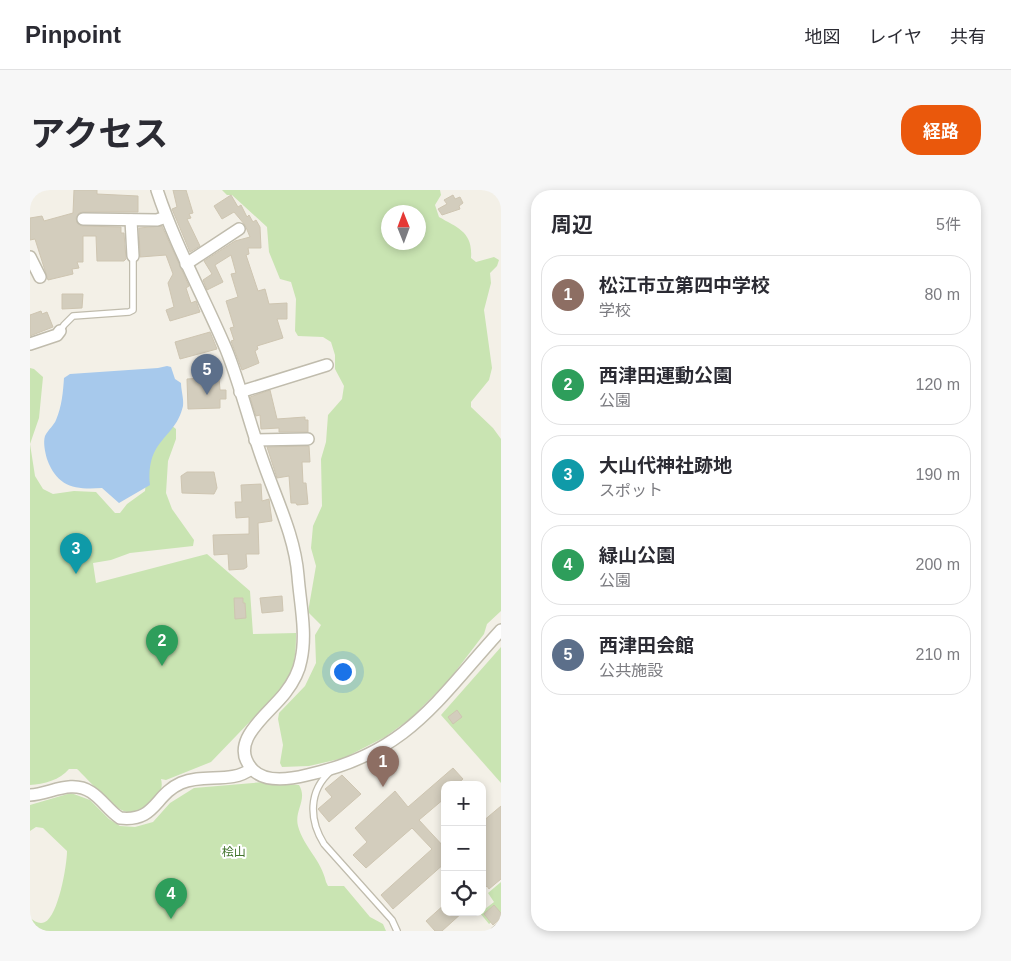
<!DOCTYPE html>
<html lang="ja">
<head>
<meta charset="utf-8">
<style>
	:root { --surface:#fff; --page:#f7f7f7; --text:#2b2b33; --muted:#7c7c81; --line:#e1e1e2; --accent:#ea580c }
	body { margin:0; font-family:Arial,"Noto Sans JP",sans-serif; background:var(--page); color:var(--text) }
	.controls { position:absolute; right:15px; bottom:15px; display:grid; overflow:hidden; border-radius:10px; box-shadow:0 2px 8px #0003 }
	.controls button { width:45px; height:45px; display:grid; place-items:center; padding:0; border:0; border-bottom:1px solid var(--line); background:var(--surface); color:var(--text); font:25px sans-serif }
	.compass { position:absolute; left:351px; top:15px; width:45px; height:45px; border-radius:50%; background:var(--surface); box-shadow:0 2px 8px #0003; rotate:359deg }
	.you { position:absolute; left:312px; top:481px; width:18px; height:18px; margin:-12px; border:4px solid #fff; border-radius:50%; background:#1a73e8; box-shadow:0 0 0 8px #1a73e833 }
	.badge { display:grid; place-items:center; width:32px; height:32px; border-radius:50%; background:var(--accent); color:#fff; font-size:16px; font-weight:700 }
	.pin { position:absolute; translate:-50% -41px; filter:drop-shadow(0 1px 2px #0008) }
	.pin::after { content:''; position:absolute; top:26px; width:18px; height:15px; background:inherit; clip-path:polygon(0 0,100% 0,50% 100%) }
	.list { margin:0; padding:0; list-style:none }
	h2 { display:flex; justify-content:space-between; align-items:center; height:65px; margin:0; padding:0 20px; font-size:21px }
	h2 small { font-size:16px; font-weight:400; color:var(--muted) }
	.list li { display:grid; grid-template-columns:32px 1fr auto; gap:15px; align-items:center; box-sizing:border-box; height:80px; margin:0 10px 10px; padding:0 10px; border:1px solid var(--line); border-radius:20px }
	.list b { display:block; font-size:19px; white-space:nowrap }
	.list p { margin:0; font-size:16px; white-space:nowrap; color:var(--muted) }
	.list em { font-size:16px; font-style:normal; color:var(--muted) }
	.icon { flex:none; width:28px; height:28px; fill:none; stroke:currentColor; stroke-width:2; stroke-linecap:round; stroke-linejoin:round }
	.map { position:relative; flex:none; width:471px; height:741px; overflow:hidden; border-radius:20px }
	header { display:flex; align-items:center; gap:30px; box-sizing:border-box; height:70px; padding:0 25px; background:var(--surface); border-bottom:1px solid var(--line) }
	header strong { font-size:24px }
	nav { display:flex; gap:28px; margin-inline-start:auto; font-size:18px }
	.intro { display:flex; align-items:center; justify-content:space-between; box-sizing:border-box; height:120px; padding:0 30px }
	h1 { margin:0; font-size:35px }
	.button { padding:12px 22px; border-radius:20px; background:var(--accent); color:#fff; font-size:18px; font-weight:700 }
	main { display:flex; gap:30px; padding:0 30px }
	aside { flex:1; background:var(--surface); border-radius:20px; box-shadow:0 2px 8px #0003 }
	.map>svg:first-child { display:block }
	.green { fill:#c9e4b2; fill-rule:evenodd }
	.water { fill:#a7c9ec }
	.building { fill:#d3cdbd; stroke:#cec5b1 }
	.lines { fill:none; stroke-linecap:round; stroke-linejoin:round }
	.lane-casing { stroke:#c0bcad; stroke-width:8 }
	.street-casing { stroke:#c0bcad; stroke-width:14 }
	.lane { stroke:#fff; stroke-width:5.5 }
	.street { stroke:#fff; stroke-width:11 }
	.labels { text-anchor:middle; stroke-width:4; stroke-linejoin:round; paint-order:stroke }
	.park-label { font-size:12px; fill:#41742d; stroke:#fff }
</style>
</head>
<body>
<header>
<strong>Pinpoint</strong>
<nav><a>地図</a><a>レイヤ</a><a>共有</a></nav>
</header>
<div class="intro"><h1>アクセス</h1><a class="button">経路</a></div>
<main>
<div class="map">
<svg width="471" height="741" viewBox="0 0 471 741">
	<rect width="100%" height="100%" fill="#f3f0e7"/>
	<g class="green">
		<path d="M192,0H410L411,5L405,15L409,27C428,38 443,42 441,68L446,72L464,67L469,70L467,76L460,83L461,93L454,120L462,178L459,190L441,212V217L463,238L471,249V421L457,434L454,444L419,490L380,529L355,547L314,568L279,576L252,577L250,573L253,555L248,529L249,523L275,496L286,473L285,445L291,435L278,422L286,376L281,358L283,336L292,316L291,269L296,252L298,225L312,209L314,196L305,179V165L301,152L293,147L268,146L265,141L266,109L261,92L250,89L239,62L237,37L202,5H197ZM358,22H388V52H358Z"/>
		<path d="M0,178L4,179L13,187L9,228L0,254L5,286L13,299L23,304L44,301L66,302L85,323H90L97,314L115,301L118,271L127,252L141,235L146,239V249L138,271L136,303L142,319L164,350L163,356L100,363L81,370L63,373L66,393L177,364L220,401L223,444L266,443C266,464 265,479 253,497L181,572L136,590L131,589C133,597 131,603 124,609C117,616 107,624 97,622C84,620 58,589 47,579H39C30,590 14,594 0,595Z"/>
		<path d="M471,457V593L411,525Z"/>
		<path d="M234,592L269,595C278,610 264,620 268,636C274,658 291,669 296,692L298,696H314L340,727L353,734L356,741H0V728C5,731 9,735 15,732C28,726 37,676 37,661L13,638L6,637L0,641V615L41,603L60,610L79,629L90,636L105,637L123,632L140,613L164,598Z"/>
		<path d="M471,692V724L459,734L450,723L464,712L458,703Z"/>
	</g>
	<path class="water" d="M137,176L141,177L145,189L151,193C151,200 154,209 153,216C145,250 116,248 120,295L89,313L72,298C45,300 27,297 17,269C15,262 13,252 15,246C18,240 24,235 26,230C32,216 33,202 34,188L40,184L128,178Z"/>
	<g class="building">
		<path d="M44,0H67V4L108,6V22H53L49,23L46,28L47,33L52,36L91,37V43H94L96,69L94,71H67L66,46H53V72H47L49,78L42,79L43,84L18,90L5,49L0,50V28L12,26L14,31L43,23Z"/>
		<path d="M143,0H156L163,23L159,24L161,28L157,29L170,56L160,62L142,19L147,17Z"/>
		<path d="M201,5L208,17L211,15L217,27L219,25L223,32L226,30L230,37L231,58H218L219,64L216,65L228,101L235,99L239,114L257,113V129H247L253,148L227,156L228,159L225,161L229,173L212,180L201,151L204,150L200,138L204,137L196,111L208,107L201,84L206,83L201,65L185,75L193,92L177,100L173,90L182,84L174,71L205,51L220,47L215,35L204,22L192,29L184,16Z"/>
		<path d="M423,5L425,9L430,7L433,13L429,16L430,19L412,25L408,19L417,14L414,10Z"/>
		<path d="M132,36L159,96L156,98L161,113L166,111L170,122L140,131L136,120L144,117L138,93L143,84L136,65L110,67L109,38Z"/>
		<path d="M32,104H53L52,118L32,119Z"/>
		<path d="M11,121L12,124L17,122L23,137L0,146V125Z"/>
		<path d="M180,142L187,159L150,169L145,152Z"/>
		<path d="M189,187L190,200H196V209H190V218L158,219L157,189Z"/>
		<path d="M240,200L247,229L275,227V230H278V242H249V238L231,239L230,225L226,226L220,207Z"/>
		<path d="M279,256L280,272H272L273,293H276L278,314L267,315L266,313H261L259,286L247,288L237,257Z"/>
		<path d="M157,282H184L187,298L184,304L152,303L151,286Z"/>
		<path d="M231,294L232,311L239,309L242,331L228,333L229,364H216L217,377L214,379L199,380L198,364L184,365L183,345L219,344V327L206,328L205,312H212L211,295Z"/>
		<path d="M252,406L253,421L232,423L230,408Z"/>
		<path d="M204,408H213V413H215L216,428L205,429Z"/>
		<path d="M427,520L432,527L423,534L418,527Z"/>
		<path d="M423,578L433,589L426,595H415V608L389,630L415,658V673L363,719L351,705L402,659L382,638L336,678L323,665L337,652L325,638L365,601L378,617Z"/>
		<path d="M312,585L331,604L299,632L288,619L302,607L295,599Z"/>
		<path d="M471,616V689L459,699L457,696L452,701V632Z"/>
		<path d="M415,714V722H433L412,741H405L396,731Z"/>
		<path d="M464,715L471,723V728L463,735L454,724Z"/>
	</g>
	<g class="lines">
		<g class="lane-casing">
			<g id="lane">
				<path d="M30,141L34,135L43,126L99,122L103,120V66"/>
				<path d="M301,581C278,601 279,630 294,654L362,730L367,741"/>
				<path d="M464,741L471,735"/>
			</g>
		</g>
		<g class="street-casing">
			<g id="street">
				<path d="M127,0C145,55 173,105 196,159C211,196 220,236 234,274C247,311 265,347 268,386C270,413 277,443 271,470C269,482 262,494 255,503C239,524 196,552 223,580C236,593 261,589 277,585C378,563 406,511 471,440"/>
				<path d="M53,29L127,30L136,27"/>
				<path d="M101,30L103,66"/>
				<path d="M0,67L10,87"/>
				<path d="M156,74L209,39"/>
				<path d="M0,154L27,145L30,141"/>
				<path d="M210,202L297,175"/>
				<path d="M225,250L278,249"/>
				<path d="M0,605C20,604 41,589 61,602C72,609 79,621 90,628C126,632 124,605 151,593C174,583 201,594 221,579"/>
			</g>
		</g>
		<use href="#lane" class="lane"/>
		<use href="#street" class="street"/>
	</g>
	<g class="labels">
		<g class="park-label">
			<text x="204" y="666">桧山</text>
		</g>
	</g>
</svg>
<div class="controls">
<button>+</button>
<button>−</button>
<button><svg class="icon" aria-label="locate" viewBox="0 0 24 24"><circle cx="12" cy="12" r="6"/><path d="M12 2v4M12 18v4M2 12h4M18 12h4"/></svg></button>
</div>
<svg class="compass" viewBox="-18 -18 36 36"><path d="M0-13l5 13h-10z" fill="#e53935"/><path d="M0 13l5-13h-10z" fill="#7c7c81"/></svg>
<div class="you"></div>
<div class="pin badge" style="left:353px;top:597px;background:#8d6e63">1</div>
<div class="pin badge" style="left:132px;top:476px;background:#2e9e5b">2</div>
<div class="pin badge" style="left:46px;top:384px;background:#0f9aa8">3</div>
<div class="pin badge" style="left:141px;top:729px;background:#2e9e5b">4</div>
<div class="pin badge" style="left:177px;top:205px;background:#5c6f8a">5</div>
</div>
<aside>
<h2>周辺<small>5件</small></h2>
<ul class="list">
<li><span class="badge" style="background:#8d6e63">1</span><div><b>松江市立第四中学校</b><p>学校</p></div><em>80 m</em></li>
<li><span class="badge" style="background:#2e9e5b">2</span><div><b>西津田運動公園</b><p>公園</p></div><em>120 m</em></li>
<li><span class="badge" style="background:#0f9aa8">3</span><div><b>大山代神社跡地</b><p>スポット</p></div><em>190 m</em></li>
<li><span class="badge" style="background:#2e9e5b">4</span><div><b>緑山公園</b><p>公園</p></div><em>200 m</em></li>
<li><span class="badge" style="background:#5c6f8a">5</span><div><b>西津田会館</b><p>公共施設</p></div><em>210 m</em></li>
</ul>
</aside>
</main>
</body>
</html>
